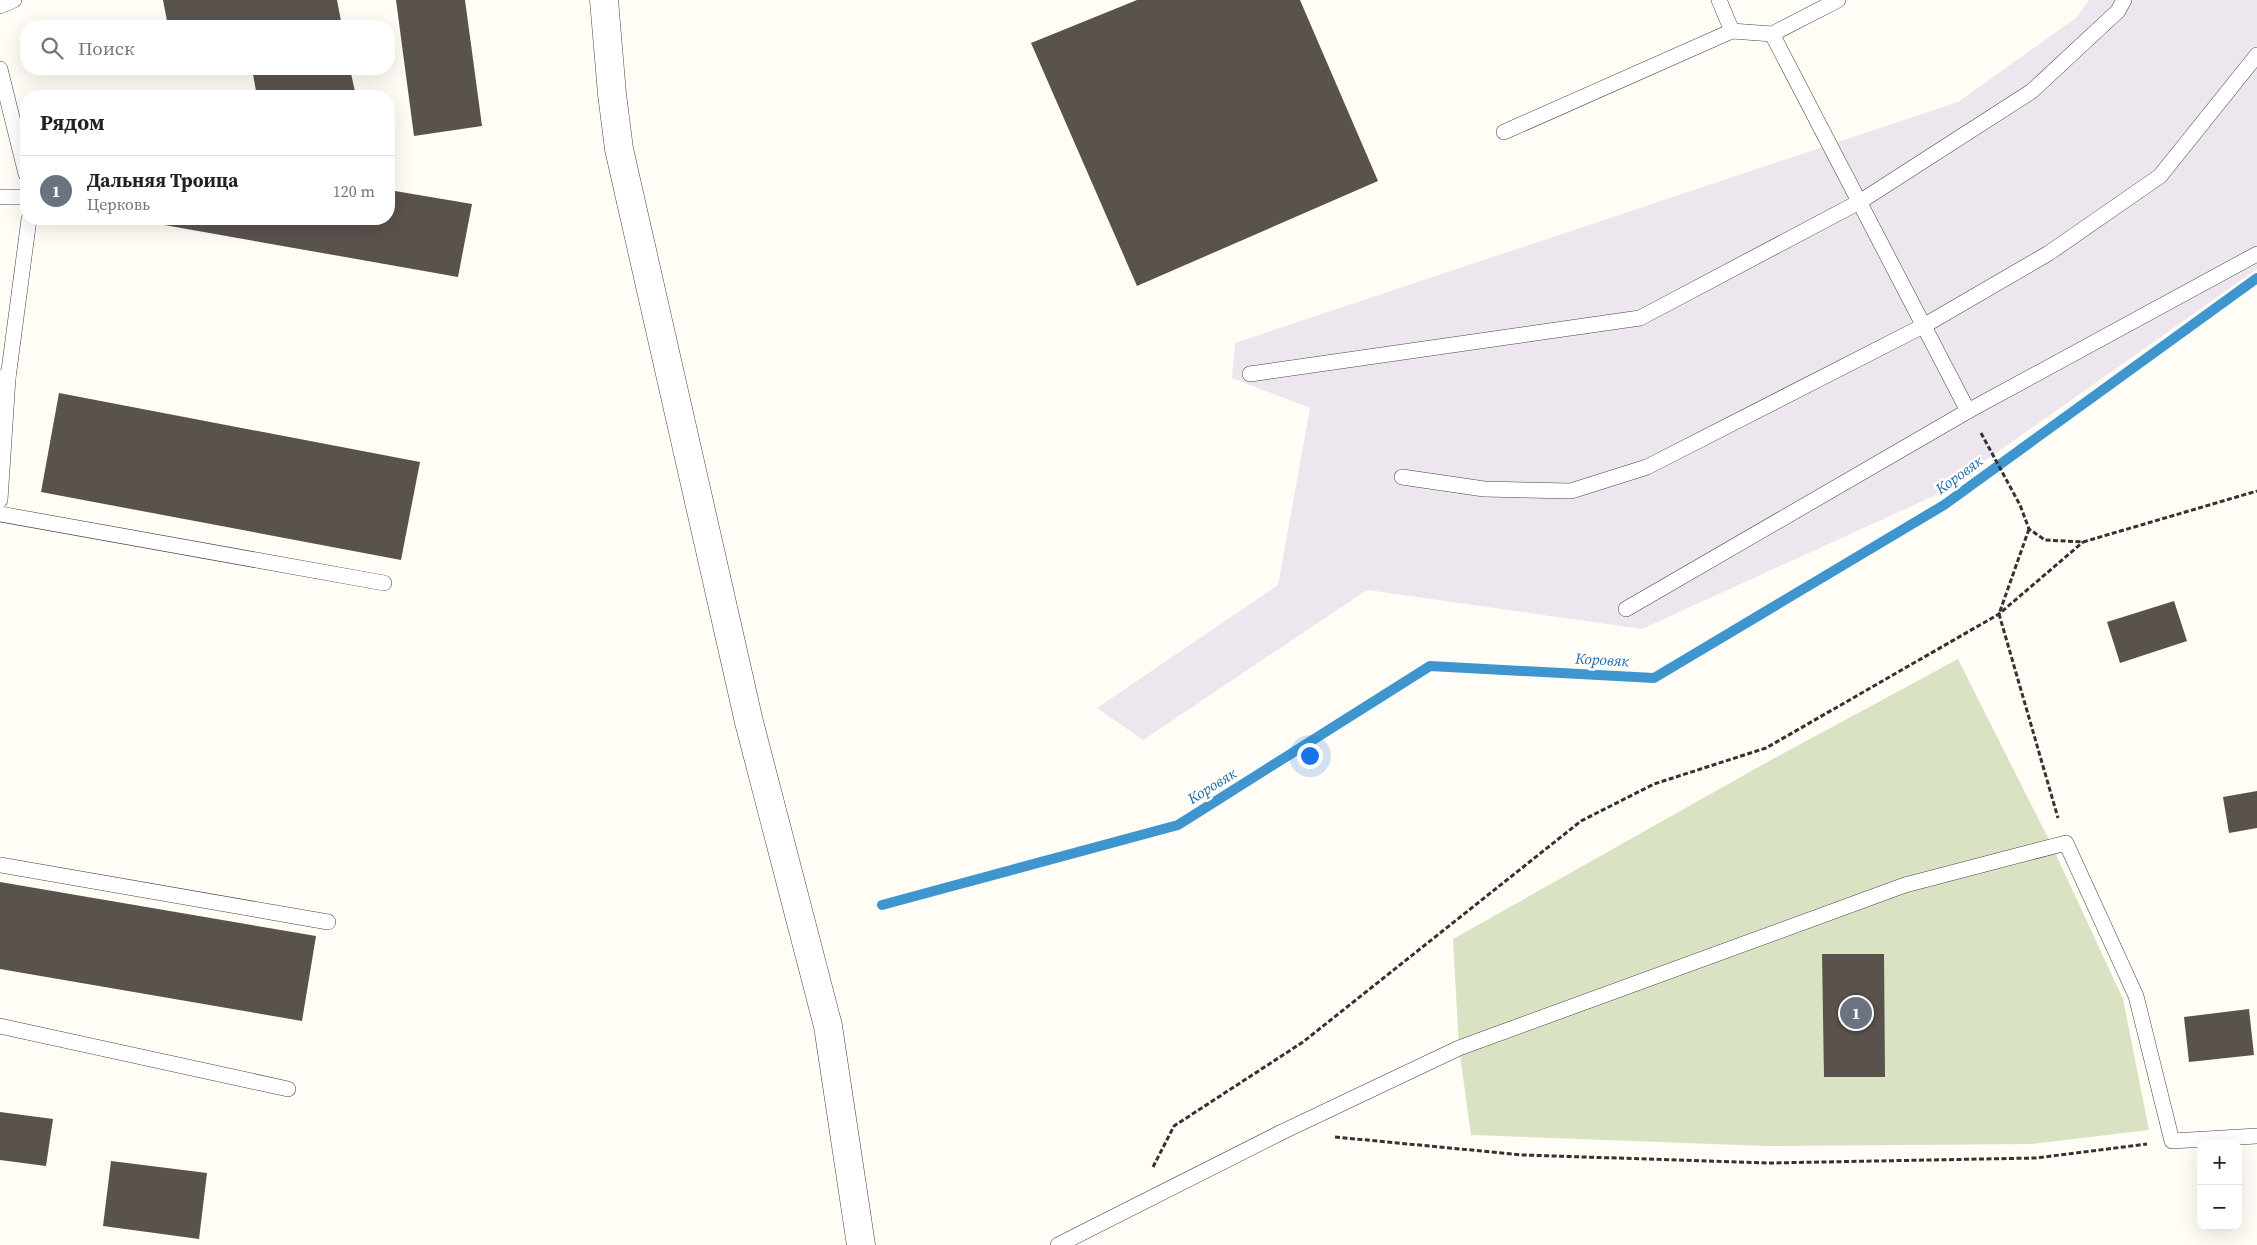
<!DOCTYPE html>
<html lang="ru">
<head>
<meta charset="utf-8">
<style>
	:root { --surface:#fff; --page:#f2f2f2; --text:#222; --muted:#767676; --line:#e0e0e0; --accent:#c4262e }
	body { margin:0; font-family:"Source Serif 4",serif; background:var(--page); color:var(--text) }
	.controls { position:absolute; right:15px; bottom:15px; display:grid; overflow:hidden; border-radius:10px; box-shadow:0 5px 20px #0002 }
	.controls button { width:45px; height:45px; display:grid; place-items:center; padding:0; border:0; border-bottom:1px solid var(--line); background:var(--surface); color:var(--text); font:25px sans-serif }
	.you { position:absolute; left:1309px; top:755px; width:18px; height:18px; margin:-12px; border:4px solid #fff; border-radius:50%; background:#1a73e8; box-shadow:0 0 0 8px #1a73e833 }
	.badge { display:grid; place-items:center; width:32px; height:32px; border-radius:50%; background:var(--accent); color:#fff; font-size:16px; font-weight:700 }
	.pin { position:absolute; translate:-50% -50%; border:2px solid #fff; box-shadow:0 1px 5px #0006 }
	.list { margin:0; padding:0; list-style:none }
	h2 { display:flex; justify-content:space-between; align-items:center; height:65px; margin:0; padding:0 20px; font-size:21px }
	h2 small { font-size:16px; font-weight:400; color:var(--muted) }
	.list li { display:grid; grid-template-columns:32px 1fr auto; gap:15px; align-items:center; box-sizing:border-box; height:70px; padding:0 20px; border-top:1px solid var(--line) }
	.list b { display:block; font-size:19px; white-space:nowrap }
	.list p { margin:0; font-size:16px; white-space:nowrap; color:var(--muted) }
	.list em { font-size:16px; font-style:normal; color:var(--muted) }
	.icon { flex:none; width:28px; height:28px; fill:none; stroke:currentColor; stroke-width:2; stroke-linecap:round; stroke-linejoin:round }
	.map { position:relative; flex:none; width:2257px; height:1245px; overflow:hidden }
	.search { position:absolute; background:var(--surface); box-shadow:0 5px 20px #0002; left:20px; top:20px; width:375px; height:55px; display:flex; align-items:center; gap:12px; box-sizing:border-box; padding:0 18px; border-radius:20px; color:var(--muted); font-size:19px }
	.panel { position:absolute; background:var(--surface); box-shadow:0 5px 20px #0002; left:20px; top:90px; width:375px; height:135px; border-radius:20px }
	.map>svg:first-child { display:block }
	.industrial { fill:#eee6ef }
	.cemetery { fill:#d9e3c4 }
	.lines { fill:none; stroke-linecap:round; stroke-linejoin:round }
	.stream { stroke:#3f96cf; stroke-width:10 }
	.building { fill:#5a524d }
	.service-casing { stroke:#444; stroke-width:16 }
	.tertiary-casing { stroke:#444; stroke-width:29 }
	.path { stroke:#333; stroke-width:3; stroke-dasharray:5 2.5; stroke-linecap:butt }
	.service { stroke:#fff; stroke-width:15 }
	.tertiary { stroke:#fff; stroke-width:28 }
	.labels { text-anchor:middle; stroke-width:5; stroke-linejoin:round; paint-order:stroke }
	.water-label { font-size:15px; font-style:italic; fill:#1768a6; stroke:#fff }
</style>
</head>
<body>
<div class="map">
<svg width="2257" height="1245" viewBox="0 0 2257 1245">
	<rect width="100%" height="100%" fill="#fffdf5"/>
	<path class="industrial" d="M2089,0H2257V269L1938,494L1642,629L1367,590L1143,740L1097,708L1278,585L1310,408L1232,378L1235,343L1958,102L2076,18Z"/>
	<path class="cemetery" d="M1958,659L2052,846L2123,999L2149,1130L2032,1144L1766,1146L1471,1135L1459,1048L1453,939L1769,761Z"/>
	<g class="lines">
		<path class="stream" d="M882,905L1178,825L1430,666L1654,678L1944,505L2257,278"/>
	</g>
	<g class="building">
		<path d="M163,0H337L342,26H168Z"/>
		<path d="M396,0H465L482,126L414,136Z"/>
		<path d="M1137,0H1300L1378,181L1137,286L1031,43Z"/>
		<path d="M252,69H350L356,96H257Z"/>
		<path d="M389,190L472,204L458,277L136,220L389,219Z"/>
		<path d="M59,393L420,462L401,560L41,492Z"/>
		<path d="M2174,601L2187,641L2120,663L2107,622Z"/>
		<path d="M2257,791V828L2229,833L2223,797Z"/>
		<path d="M0,882L316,936L302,1021L0,969Z"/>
		<path d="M1822,954H1884L1885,1077H1824Z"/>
		<path d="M2249,1009L2254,1055L2189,1062L2184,1017Z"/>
		<path d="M0,1112L53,1119L46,1166L0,1160Z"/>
		<path d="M111,1161L207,1173L199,1239L103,1226Z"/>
	</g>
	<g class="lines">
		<g class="service-casing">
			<g id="service">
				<path d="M1719,0L1732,31L1772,34L1838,0"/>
				<path d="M0,6L14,0"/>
				<path d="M1772,34L1968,411"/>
				<path d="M0,69L26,174"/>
				<path d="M1504,132L1732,31"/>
				<path d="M0,197H26"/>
				<path d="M1250,374L1640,318L1861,201L2032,91L2118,11L2124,0"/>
				<path d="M0,377L8,378L29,219"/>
				<path d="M1402,477L1484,489L1571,491L1647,467L1925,325L2049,253L2160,176L2257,55"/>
				<path d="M0,500L8,378"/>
				<path d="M0,514L384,583"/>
				<path d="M1626,609L1968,411L2257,254"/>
				<path d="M0,865L328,922"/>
				<path d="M0,1026L288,1089"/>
				<path d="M1058,1245L1282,1132L1459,1048L1905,885L2066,843L2136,996L2172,1141L2257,1136"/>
			</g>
		</g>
		<g class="tertiary-casing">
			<path id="tertiary" d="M604,0L612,94L619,149L749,722L828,1026L861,1245"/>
		</g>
		<g class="path">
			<path d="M1981,433L2020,505L2029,529L2045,540L2083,542L2257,491"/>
			<path d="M2029,529L1999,614L2058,818"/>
			<path d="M1335,1137L1523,1155L1770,1163L2036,1158L2147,1144"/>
			<path d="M1153,1167L1174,1126L1303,1042L1581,821L1654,784L1766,748L1999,614L2083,542"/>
		</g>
		<use href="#service" class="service"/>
		<use href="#tertiary" class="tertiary"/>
	</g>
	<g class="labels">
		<g class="water-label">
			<text transform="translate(1959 475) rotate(-36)" y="5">Коровяк</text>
			<text transform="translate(1602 660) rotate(3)" y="5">Коровяк</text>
			<text transform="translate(1212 786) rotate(-32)" y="5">Коровяк</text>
		</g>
	</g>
</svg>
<div class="controls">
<button>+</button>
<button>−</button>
</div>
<div class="you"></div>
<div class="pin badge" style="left:1856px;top:1013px;background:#6b7280">1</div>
<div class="search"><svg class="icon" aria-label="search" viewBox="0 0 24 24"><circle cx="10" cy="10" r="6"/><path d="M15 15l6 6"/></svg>Поиск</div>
<section class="panel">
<h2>Рядом<small></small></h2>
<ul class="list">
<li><span class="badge" style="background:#6b7280">1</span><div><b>Дальняя Троица</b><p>Церковь</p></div><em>120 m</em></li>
</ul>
</section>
</div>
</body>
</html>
